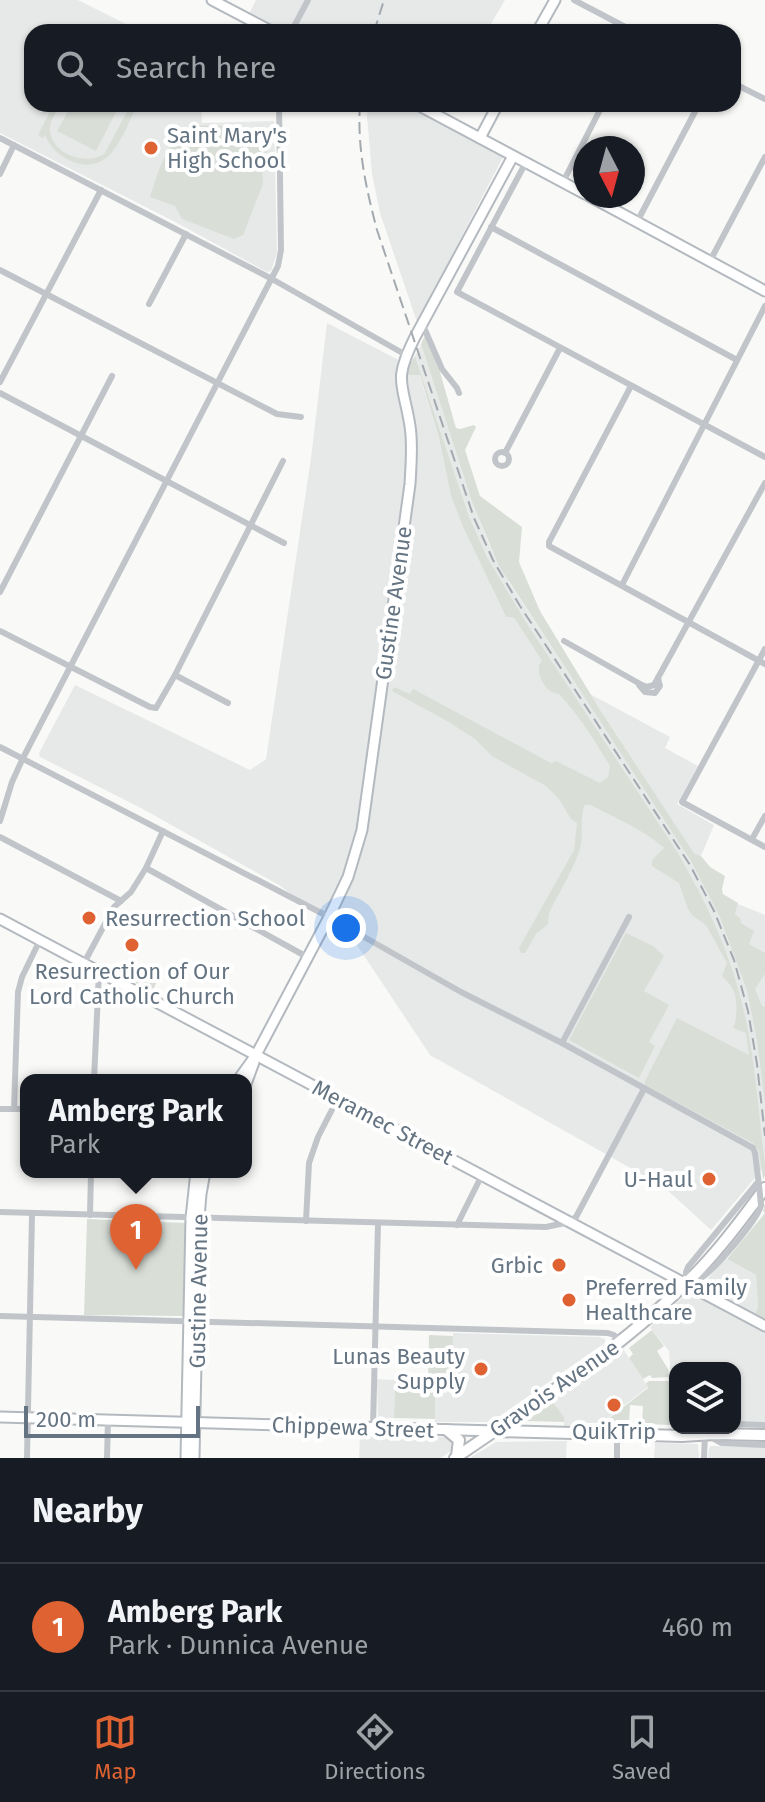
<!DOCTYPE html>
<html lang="en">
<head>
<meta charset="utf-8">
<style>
	:root { --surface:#171b24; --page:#20242c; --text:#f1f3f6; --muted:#9ea1a6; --line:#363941; --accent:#df6332 }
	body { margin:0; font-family:"Fira Sans",sans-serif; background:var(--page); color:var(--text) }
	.controls { position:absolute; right:24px; bottom:24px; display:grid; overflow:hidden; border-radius:16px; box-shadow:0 2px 6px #0004 }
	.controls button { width:72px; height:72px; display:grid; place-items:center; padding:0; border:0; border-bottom:2px solid var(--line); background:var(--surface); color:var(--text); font:40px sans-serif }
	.compass { position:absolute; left:573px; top:136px; width:72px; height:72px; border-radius:50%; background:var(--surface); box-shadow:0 2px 6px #0004; rotate:174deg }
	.scale { position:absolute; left:24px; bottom:20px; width:176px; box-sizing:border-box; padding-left:8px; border:4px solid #657482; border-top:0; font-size:22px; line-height:28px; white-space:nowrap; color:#657482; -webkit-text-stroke:6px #fff; paint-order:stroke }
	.you { position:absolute; left:346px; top:928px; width:28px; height:28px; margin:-20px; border:6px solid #fff; border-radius:50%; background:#1a73e8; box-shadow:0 0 0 12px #1a73e833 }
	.badge { display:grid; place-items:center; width:52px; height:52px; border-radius:50%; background:var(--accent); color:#fff; font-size:26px; font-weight:700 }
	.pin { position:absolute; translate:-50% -66px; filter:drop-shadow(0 2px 4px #0008) }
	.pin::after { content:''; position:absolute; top:42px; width:28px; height:24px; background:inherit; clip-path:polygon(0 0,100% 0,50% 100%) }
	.popup { position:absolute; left:20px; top:1074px; width:232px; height:104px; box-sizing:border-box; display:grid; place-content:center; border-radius:16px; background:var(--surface); filter:drop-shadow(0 2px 6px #0005); font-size:26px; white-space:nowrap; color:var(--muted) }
	.popup b { font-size:30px; color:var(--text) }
	.popup::after { content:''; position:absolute; left:50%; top:100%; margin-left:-16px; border:16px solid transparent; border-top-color:var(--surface) }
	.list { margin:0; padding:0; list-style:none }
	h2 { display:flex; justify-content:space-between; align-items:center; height:104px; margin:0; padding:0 32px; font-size:34px }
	h2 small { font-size:26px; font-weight:400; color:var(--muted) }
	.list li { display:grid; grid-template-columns:52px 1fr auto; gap:24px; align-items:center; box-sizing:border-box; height:128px; padding:0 32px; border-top:2px solid var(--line) }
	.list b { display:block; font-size:30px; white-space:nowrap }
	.list p { margin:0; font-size:26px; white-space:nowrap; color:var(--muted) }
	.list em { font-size:26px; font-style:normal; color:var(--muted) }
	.icon { flex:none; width:44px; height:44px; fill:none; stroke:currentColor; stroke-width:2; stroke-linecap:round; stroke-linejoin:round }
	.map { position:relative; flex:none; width:765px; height:1458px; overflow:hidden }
	.search { position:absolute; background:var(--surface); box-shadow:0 2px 6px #0004; left:24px; right:24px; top:24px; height:88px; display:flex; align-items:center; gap:20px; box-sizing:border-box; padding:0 28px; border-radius:24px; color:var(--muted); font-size:30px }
	.sheet { height:232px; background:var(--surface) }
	nav { display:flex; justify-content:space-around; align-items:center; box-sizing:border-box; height:112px; border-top:2px solid var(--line); background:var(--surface); font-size:22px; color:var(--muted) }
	nav a { display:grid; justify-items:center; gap:4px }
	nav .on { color:var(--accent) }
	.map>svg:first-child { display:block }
	.built { fill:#e7e9e9 }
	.green { fill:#d9ded7 }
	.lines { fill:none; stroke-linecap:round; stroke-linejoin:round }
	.secondary-casing { stroke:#b3b9be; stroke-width:13 }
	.primary-casing { stroke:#b5b9be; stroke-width:14 }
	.street { stroke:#c1c5ca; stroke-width:6 }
	.secondary { stroke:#fff; stroke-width:9 }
	.primary { stroke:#fff; stroke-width:10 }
	.rail { stroke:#a2a9af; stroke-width:2; stroke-dasharray:12 6; stroke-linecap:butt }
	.street-bridge { stroke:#c1c5ca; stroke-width:6 }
	.poi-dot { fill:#df6332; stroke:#fff; stroke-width:3 }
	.labels { text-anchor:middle; stroke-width:8; stroke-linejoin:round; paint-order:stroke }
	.poi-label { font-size:22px; fill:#657482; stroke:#fff; text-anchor:start }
	.street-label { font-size:22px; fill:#657482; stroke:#fff }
</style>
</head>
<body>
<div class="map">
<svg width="765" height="1458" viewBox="0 0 765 1458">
	<rect width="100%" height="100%" fill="#f9faf8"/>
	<g class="built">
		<path d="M0,0H78L142,32H32V104H201L202,123L274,121L277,253L271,271L267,272L177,223L0,133Z"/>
		<path d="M256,0H505L486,32H283L249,14Z"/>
		<path d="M368,104H449L439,123L503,157L417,322L380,213L372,174L367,117Z"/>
		<path d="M327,323L418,370L439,438L451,496L463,527L506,617L514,618L687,884L697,887L673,845L526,622L487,557L469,516L415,356L421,344L472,502L489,544L510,584L656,806L691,861L708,892L765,915V1166L711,1230L664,1187L430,1055L355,942L279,885L141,808L40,757L39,753L75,685L250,770L266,759L311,458Z"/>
		<path d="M590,694L670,737L665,748L698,766L677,804L714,825L701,856L694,853Z"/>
		<path d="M725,1258L756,1275L758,1307L754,1316L701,1287Z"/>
		<path d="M691,1293L765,1330V1423L735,1422V1368H675V1428H696H671V1383L669,1351L650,1327L683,1297Z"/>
		<path d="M453,1333L599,1337L605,1339V1343L491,1422H435L436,1380H451Z"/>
		<path d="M623,1349L648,1387L603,1422V1426H564V1417L551,1399Z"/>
		<path d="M377,1379L395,1380L394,1421L378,1419Z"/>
		<path d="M360,1435L451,1437L454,1438L455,1448L441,1458H359Z"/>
		<path d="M567,1441L566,1458H470L496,1442Z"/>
		<path d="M655,1443L698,1444L699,1458H654Z"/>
		<path d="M711,1446L765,1447V1458H708L709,1448Z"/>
	</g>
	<g class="green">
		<path d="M54,104H60C57,111 50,120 50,128C49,154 88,167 105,153L131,104H138C123,132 112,178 71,161C59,156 50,147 45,135L43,138L38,135Z"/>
		<path d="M72,104H120L96,151L57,131Z"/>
		<path d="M192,126C227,124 240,126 268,147L262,162L263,184L243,235L234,239L182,219L175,206L150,197C159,170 166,141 192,126Z"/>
		<path d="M425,335L440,372L456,428L460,429L474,425L476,427L465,450L480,496L522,527L519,562L540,611L599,708L694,853L701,856L710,867L725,876L722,889L723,894L738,903L735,914L740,918L741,923L754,931L749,944L765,953V974L755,989L762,1006L765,1007V1103L757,1040L747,990L720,917L691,861L499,566L472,502L421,344Z"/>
		<path d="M415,356L469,516L487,557L526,622L673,845C707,901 734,960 747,1025C756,1071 759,1118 765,1164V1176L763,1179L759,1151L753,1143L645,1085V1081L677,1018L749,1055L746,1033L733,1028C738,1017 738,996 731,986C728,982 725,979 722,976L727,963L706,925L693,916L688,909L679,883L652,866V860L664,848C643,829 615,818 591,805H585C579,817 584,834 580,849C573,871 559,892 549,913L548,924L536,934L525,953H521L519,948L574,850L577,823L571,819L559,799L546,786L492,756L475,739L447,721L392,691L394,687L410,694L413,689L551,763L556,761L600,783L608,777L610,766C594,741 580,716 559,694C547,693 537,678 539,665L542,661L514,618L506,617L463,527L451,496L439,438L420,375H407L410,364Z"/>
		<path d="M626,933L653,946L664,956L644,991L669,1005L649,1042L655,1046L639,1078L569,1040Z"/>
		<path d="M133,969L162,971L152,992L134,982L135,979Z"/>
		<path d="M765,1204V1319L755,1314L758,1307L756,1275L727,1259L765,1213L763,1211Z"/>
		<path d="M87,1219L186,1223L184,1316L84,1315Z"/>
		<path d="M652,1330L664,1346L657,1351L668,1369L669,1377L652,1378L650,1375L643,1379L629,1358L633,1354L629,1348Z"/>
		<path d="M429,1335L453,1336L451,1381H436L435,1419L394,1418L395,1380H428Z"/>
		<path d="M649,1381H670L671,1383V1425L642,1424L643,1406L630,1405L629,1424L603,1423L648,1388L646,1383Z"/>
		<path d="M553,1402L564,1417V1422L526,1421Z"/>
	</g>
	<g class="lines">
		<g class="secondary-casing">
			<g id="secondary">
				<path d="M212,0L273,32"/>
				<path d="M537,32L555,0"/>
				<path d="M416,104L585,194"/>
				<path d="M480,138L498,104"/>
				<path d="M589,196L765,291"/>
				<path d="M0,919L765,1326"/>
				<path d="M238,1080L256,1055L329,917L348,877L362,830L410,484C411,465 413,445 410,426C403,382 393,382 414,339L513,156"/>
				<path d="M246,1084L254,1062"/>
				<path d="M0,1417L495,1431"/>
				<path d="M186,1458L191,1218L196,1172"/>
				<path d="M194,1458L199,1218L201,1194L205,1172"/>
			</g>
		</g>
		<g class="primary-casing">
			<g id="primary">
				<path d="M447,1430L459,1440L457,1456"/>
				<path d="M495,1431L682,1436L714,1434L765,1435"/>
				<path d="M455,1458C533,1404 615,1353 683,1286C714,1257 740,1222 765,1188"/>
			</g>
		</g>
		<g class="street">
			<path d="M574,0L635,32"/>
			<path d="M291,32L308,0"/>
			<path d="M733,83L765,99"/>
			<path d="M0,138L272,279L406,355"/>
			<path d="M526,162L457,292L765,457"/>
			<path d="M0,174L14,145"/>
			<path d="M563,182L603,104"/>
			<path d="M637,222L699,104"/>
			<path d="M491,227L737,360"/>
			<path d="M710,261L765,157"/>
			<path d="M0,270L277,414L301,417"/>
			<path d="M149,304L186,234"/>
			<path d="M422,323L442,369L457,388L459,393"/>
			<path d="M0,382L101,190"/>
			<path d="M631,386L549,542V546L765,664"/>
			<path d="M0,393L284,543"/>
			<circle cx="502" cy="459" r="7"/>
			<path d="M505,453L560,348"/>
			<path d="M622,585L765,306"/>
			<path d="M0,592L112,376"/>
			<path d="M0,631L150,707L156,708L175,675L283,461"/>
			<path d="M564,641L642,685L647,687L654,685L765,483"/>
			<path d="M765,649L682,802L765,847"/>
			<path d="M175,675L228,703"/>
			<path d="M639,685L645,692L655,693L660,686L658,678"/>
			<path d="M0,747L329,917L461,992L562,1043L753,1148L755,1153L759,1185"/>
			<path d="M0,821L12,782L23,758L278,266L281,250L279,104"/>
			<path d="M0,837L121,901"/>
			<path d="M752,839L765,816"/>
			<path d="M146,868L309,958"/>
			<path d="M84,963L114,907L131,892L146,868L163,831"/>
			<path d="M562,1043L629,917"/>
			<path d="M94,1080L99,972"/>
			<path d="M0,1109H26"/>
			<path d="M14,1109L18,992L22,977L40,940"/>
			<path d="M758,1182L688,1267L686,1272V1284C692,1282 699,1280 704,1276C717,1266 758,1220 761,1205"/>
			<path d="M0,1212L546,1227L569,1222L576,1217L644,1089"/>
			<path d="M90,1215L91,1172"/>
			<path d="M306,1221L309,1163L318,1137L338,1098"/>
			<path d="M457,1225L482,1175"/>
			<path d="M0,1316L608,1333L614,1335L621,1341"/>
			<path d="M735,1424L765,1425"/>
			<path d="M373,1428L378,1223"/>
			<path d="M707,1435L721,1443L765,1445"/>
			<path d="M27,1458L32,1214"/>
			<path d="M107,1458L108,1420"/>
			<path d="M617,1458V1434"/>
			<path d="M704,1458L705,1434"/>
		</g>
		<use href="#secondary" class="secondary"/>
		<use href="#primary" class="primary"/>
		<g class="rail">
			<path d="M374,32L384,0"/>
			<path d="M360,104C357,148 366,188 377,230L474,518L493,560L520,606L690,865L714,911L734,960L748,1011L757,1064L765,1136"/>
		</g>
		<path class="street-bridge" d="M759,1185L761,1205"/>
	</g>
	<g class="poi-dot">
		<circle cx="151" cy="148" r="8"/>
		<circle cx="89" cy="918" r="8"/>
		<circle cx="132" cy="945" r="8"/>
		<circle cx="709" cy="1179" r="8"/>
		<circle cx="559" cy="1265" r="8"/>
		<circle cx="569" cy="1300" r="8"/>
		<circle cx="481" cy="1369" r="8"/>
		<circle cx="614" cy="1405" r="8"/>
	</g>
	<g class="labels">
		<g class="poi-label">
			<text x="167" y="143">Saint Mary's<tspan x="167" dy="25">High School</tspan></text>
			<text x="105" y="926">Resurrection School</text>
			<text x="132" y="979" text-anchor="middle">Resurrection of Our<tspan x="132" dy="25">Lord Catholic Church</tspan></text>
			<text x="693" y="1187" text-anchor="end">U-Haul</text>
			<text x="543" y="1273" text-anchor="end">Grbic</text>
			<text x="585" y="1295">Preferred Family<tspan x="585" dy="25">Healthcare</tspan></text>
			<text x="465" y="1364" text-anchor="end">Lunas Beauty<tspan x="465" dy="25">Supply</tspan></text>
			<text x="614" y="1439" text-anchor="middle">QuikTrip</text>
		</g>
		<g class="street-label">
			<text transform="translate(393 603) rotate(-82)" y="8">Gustine Avenue</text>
			<text transform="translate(383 1122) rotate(28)" y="8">Meramec Street</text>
			<text transform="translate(198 1291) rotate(-89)" y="8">Gustine Avenue</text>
			<text transform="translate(554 1388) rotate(-35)" y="8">Gravois Avenue</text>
			<text transform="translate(353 1427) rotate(2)" y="8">Chippewa Street</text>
		</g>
	</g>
</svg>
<div class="controls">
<button><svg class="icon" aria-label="layers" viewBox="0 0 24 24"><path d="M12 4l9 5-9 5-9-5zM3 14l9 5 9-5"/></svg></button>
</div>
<svg class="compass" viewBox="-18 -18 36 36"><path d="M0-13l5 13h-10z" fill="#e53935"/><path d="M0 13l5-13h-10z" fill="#9ea1a6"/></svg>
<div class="scale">200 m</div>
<div class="you"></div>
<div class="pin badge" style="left:136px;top:1270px">1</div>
<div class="popup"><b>Amberg Park</b>Park</div>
<div class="search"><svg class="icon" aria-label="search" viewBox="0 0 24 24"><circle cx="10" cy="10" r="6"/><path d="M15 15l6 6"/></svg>Search here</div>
</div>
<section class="sheet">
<h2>Nearby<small></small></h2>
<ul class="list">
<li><span class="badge">1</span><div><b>Amberg Park</b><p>Park · Dunnica Avenue</p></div><em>460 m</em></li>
</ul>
</section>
<nav>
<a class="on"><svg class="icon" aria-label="map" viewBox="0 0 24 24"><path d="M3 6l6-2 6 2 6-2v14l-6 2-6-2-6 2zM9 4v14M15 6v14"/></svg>Map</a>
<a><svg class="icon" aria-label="directions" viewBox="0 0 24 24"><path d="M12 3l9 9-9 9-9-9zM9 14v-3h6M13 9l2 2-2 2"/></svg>Directions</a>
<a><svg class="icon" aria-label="saved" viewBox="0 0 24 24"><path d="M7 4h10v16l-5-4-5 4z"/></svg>Saved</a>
</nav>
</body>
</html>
